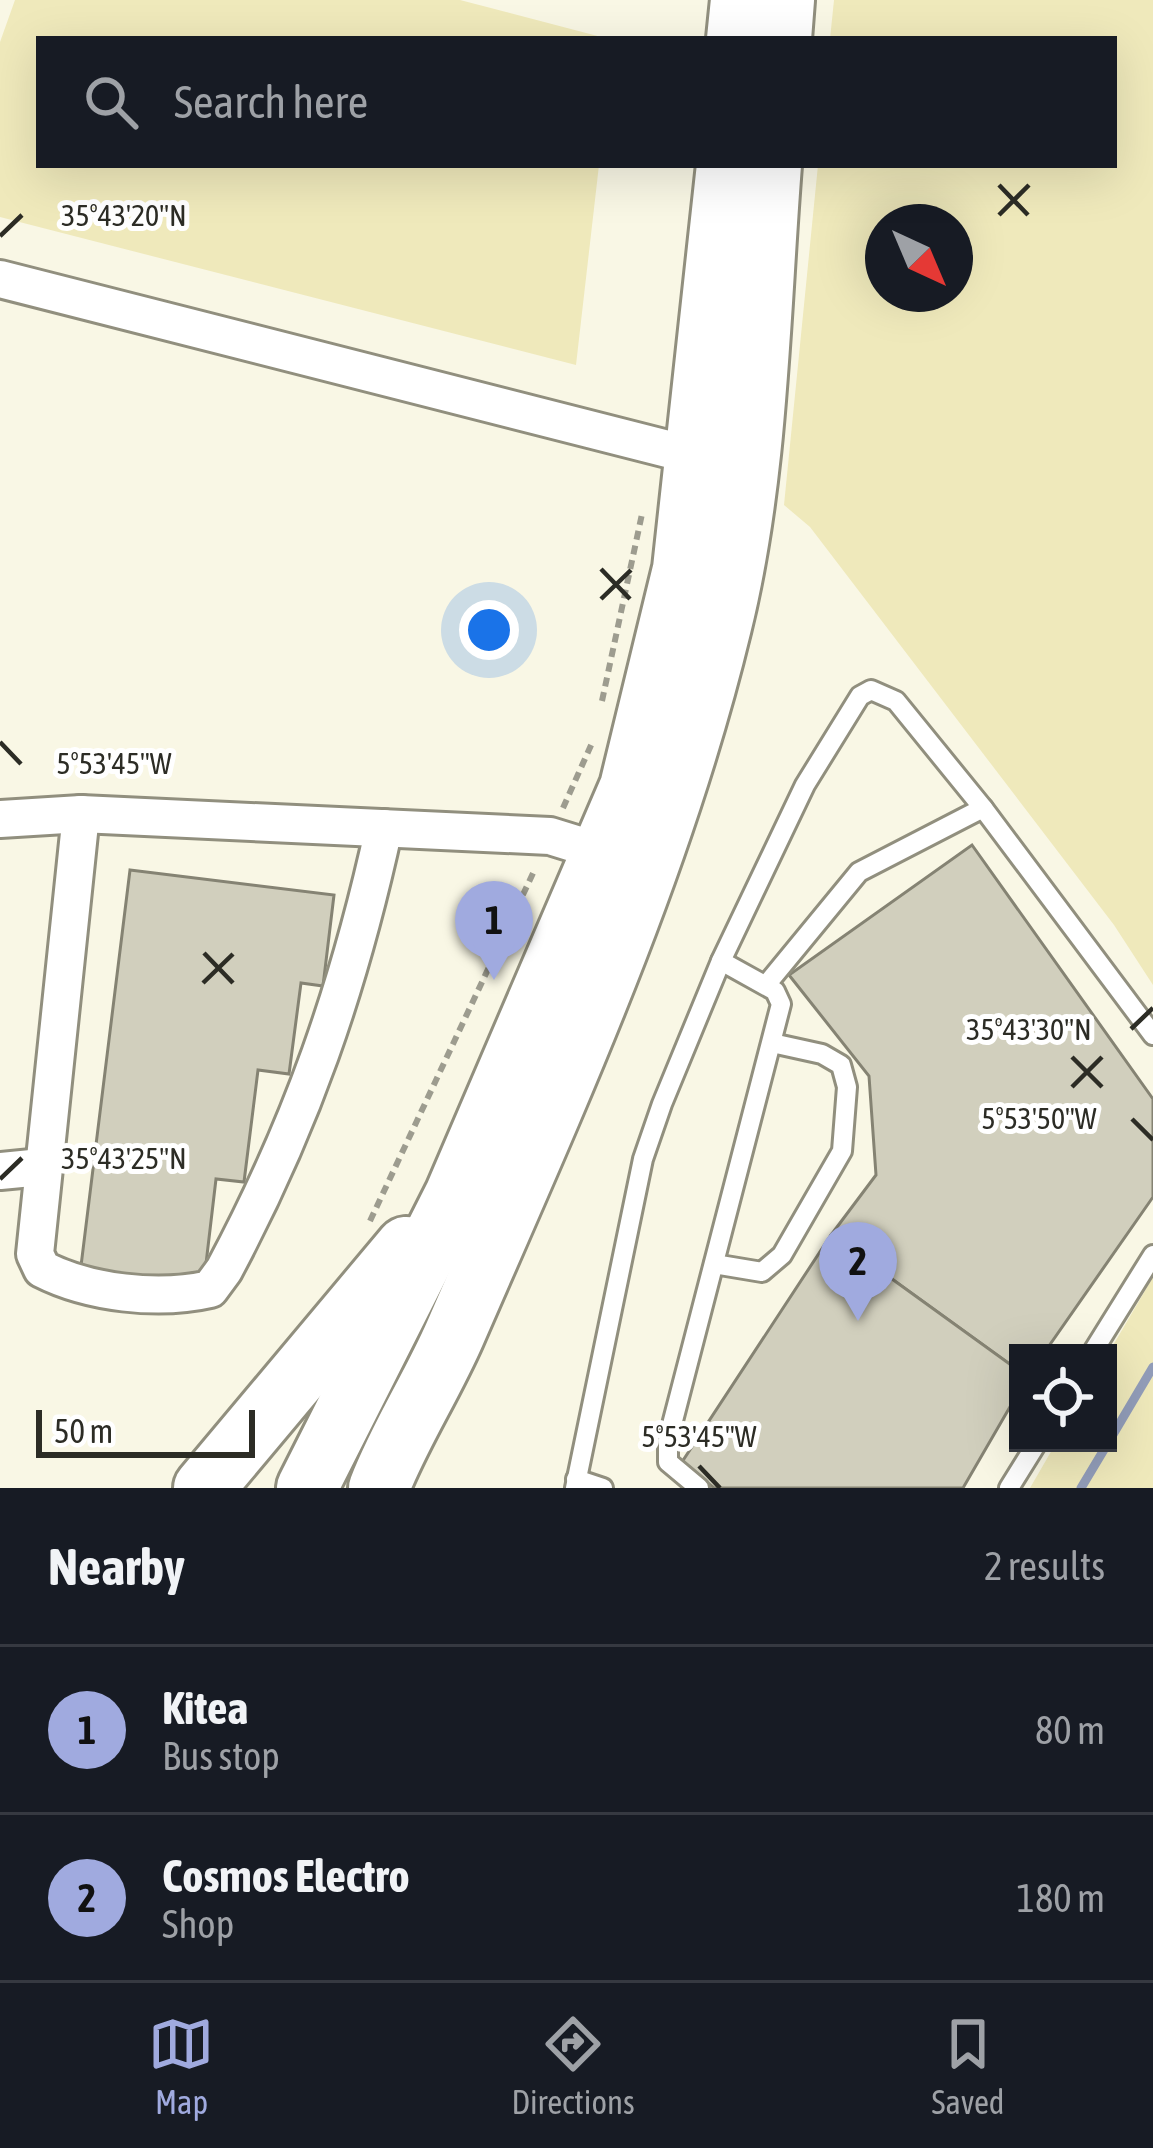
<!DOCTYPE html>
<html lang="en">
<head>
<meta charset="utf-8">
<style>
	:root { --surface:#171b24; --page:#242831; --text:#f1f3f6; --muted:#9ea1a6; --line:#363941; --accent:#a0aadf }
	body { margin:0; font-family:"Asap Condensed",sans-serif; background:var(--page); color:var(--text) }
	.controls { position:absolute; right:36px; bottom:36px; display:grid; overflow:hidden; border-radius:0px; box-shadow:0 12px 48px #0002 }
	.controls button { width:108px; height:108px; display:grid; place-items:center; padding:0; border:0; border-bottom:3px solid var(--line); background:var(--surface); color:var(--text); font:60px sans-serif }
	.compass { position:absolute; left:865px; top:204px; width:108px; height:108px; border-radius:50%; background:var(--surface); box-shadow:0 12px 48px #0002; rotate:136deg }
	.scale { position:absolute; left:36px; bottom:30px; width:219px; box-sizing:border-box; padding-left:12px; border:6px solid #2c2c25; border-top:0; font-size:33px; line-height:42px; white-space:nowrap; color:#2c2c25; -webkit-text-stroke:9px #fff; paint-order:stroke }
	.you { position:absolute; left:489px; top:630px; width:42px; height:42px; margin:-30px; border:9px solid #fff; border-radius:50%; background:#1a73e8; box-shadow:0 0 0 18px #1a73e833 }
	.badge { display:grid; place-items:center; width:78px; height:78px; border-radius:50%; background:var(--accent); color:#111; font-size:39px; font-weight:700 }
	.pin { position:absolute; translate:-50% -99px; filter:drop-shadow(0 3px 6px #0008) }
	.pin::after { content:''; position:absolute; top:63px; width:42px; height:36px; background:inherit; clip-path:polygon(0 0,100% 0,50% 100%) }
	.list { margin:0; padding:0; list-style:none }
	h2 { display:flex; justify-content:space-between; align-items:center; height:156px; margin:0; padding:0 48px; font-size:51px }
	h2 small { font-size:39px; font-weight:400; color:var(--muted) }
	.list li { display:grid; grid-template-columns:78px 1fr auto; gap:36px; align-items:center; box-sizing:border-box; height:168px; padding:0 48px; border-top:3px solid var(--line) }
	.list b { display:block; font-size:45px; white-space:nowrap }
	.list p { margin:0; font-size:39px; white-space:nowrap; color:var(--muted) }
	.list em { font-size:39px; font-style:normal; color:var(--muted) }
	.icon { flex:none; width:66px; height:66px; fill:none; stroke:currentColor; stroke-width:2; stroke-linecap:round; stroke-linejoin:round }
	.map { position:relative; flex:none; width:1153px; height:1488px; overflow:hidden }
	.search { position:absolute; background:var(--surface); box-shadow:0 12px 48px #0002; left:36px; right:36px; top:36px; height:132px; display:flex; align-items:center; gap:30px; box-sizing:border-box; padding:0 42px; border-radius:0px; color:var(--muted); font-size:45px }
	.sheet { height:492px; background:var(--surface) }
	nav { display:flex; justify-content:space-around; align-items:center; box-sizing:border-box; height:168px; border-top:3px solid var(--line); background:var(--surface); font-size:33px; color:var(--muted) }
	nav a { display:grid; justify-items:center; gap:6px }
	nav .on { color:var(--accent) }
	.map>svg:first-child { display:block }
	.green { fill:#efe9bb; fill-rule:evenodd }
	.lines { fill:none; stroke-linecap:round; stroke-linejoin:round }
	.stream { stroke:#929db9; stroke-width:9 }
	.building { fill:#d1cfbd; stroke:#858373; stroke-width:3 }
	.service-casing { stroke:#918f7e; stroke-width:24 }
	.minor-casing { stroke:#918f7e; stroke-width:42 }
	.trunk-casing { stroke:#918f7e; stroke-width:66 }
	.path { stroke:#9d9c8f; stroke-width:6; stroke-dasharray:9 6; stroke-linecap:butt }
	.service { stroke:#fff; stroke-width:18 }
	.minor { stroke:#fff; stroke-width:36 }
	.trunk { stroke:#fff; stroke-width:60 }
	.ticks { fill:none; stroke:#2c2c25; stroke-width:4.5 }
	.ticks-label { font-size:30px; text-anchor:middle; fill:#2c2c25; stroke:#fff; stroke-width:10; stroke-linejoin:round; paint-order:stroke }
</style>
</head>
<body>
<div class="map">
<svg width="1153" height="1488" viewBox="0 0 1153 1488">
	<rect width="100%" height="100%" fill="#f9f7e5"/>
	<g class="green">
		<path d="M15,0H460L609,39H39V165H599L576,365L0,217V42Z"/>
		<path d="M834,0H1153V985L1114,925L810,527L784,505L818,165H1114V39H830ZM955,222V294H883V222Z"/>
		<path d="M1153,1277V1488H1030L1056,1443H1108V1354Z"/>
	</g>
	<g class="lines">
		<g class="stream">
			<path d="M1108,1443L1153,1367"/>
			<path d="M1081,1488L1108,1443"/>
		</g>
	</g>
	<g class="building">
		<path d="M972,845L1153,1099V1197L1044,1353H1018V1370L831,1235L876,1175L869,1076L789,975Z"/>
		<path d="M130,870L334,895L323,986L301,983L289,1074L258,1070L244,1182L216,1179L203,1289L80,1274Z"/>
		<path d="M831,1235L1018,1370V1393L963,1488H714L682,1462Z"/>
	</g>
	<g class="lines">
		<g class="service-casing">
			<g id="service">
				<path d="M766,985L859,872L983,808"/>
				<path d="M714,1264L762,1272L782,1255L842,1151L847,1087L841,1065L822,1054L772,1043"/>
				<path d="M1092,1353L1153,1255"/>
				<path d="M576,1479L603,1488"/>
				<path d="M575,1488L643,1159L662,1104L721,961L805,785L860,696L871,690L896,701L983,808L1153,1035"/>
				<path d="M699,1488L668,1462V1440L781,1004L775,991L721,961"/>
				<path d="M1009,1488L1037,1443"/>
			</g>
		</g>
		<g class="minor-casing">
			<g id="minor">
				<path d="M0,279L695,456"/>
				<path d="M81,814L35,1254L42,1269C89,1293 158,1301 210,1289L224,1270C302,1124 349,988 384,828"/>
				<path d="M0,819L81,814L550,836L605,853"/>
				<path d="M0,1171L42,1167"/>
			</g>
		</g>
		<g class="trunk-casing">
			<g id="trunk">
				<path d="M737,39L741,0"/>
				<path d="M781,39L784,0"/>
				<path d="M204,1488L406,1247"/>
				<path d="M307,1488L455,1195L630,787L683,569L727,165"/>
				<path d="M379,1488C400,1434 432,1386 455,1333C555,1103 662,870 721,626C758,476 759,319 771,165"/>
			</g>
		</g>
		<g class="path">
			<path d="M602,701L642,514"/>
			<path d="M563,808L592,743"/>
			<path d="M370,1221L535,869"/>
		</g>
		<use href="#service" class="service"/>
		<use href="#minor" class="minor"/>
		<use href="#trunk" class="trunk"/>
	</g>
	<path class="ticks" d="M999,185L1028,215M999,215L1029,185M0,236L22,215M601,569L630,599M601,599L631,570M0,742L21,764M204,953L233,983M203,983L233,954M1131,1029L1153,1008M1072,1057L1102,1087M1072,1087L1102,1057M1132,1119L1153,1140M0,1179L22,1158M699,1466L720,1488"/>
	<g class="ticks-label">
		<text x="124" y="226">35°43'20"N</text>
		<text x="114" y="774">5°53'45"W</text>
		<text x="1029" y="1040">35°43'30"N</text>
		<text x="1039" y="1129">5°53'50"W</text>
		<text x="124" y="1169">35°43'25"N</text>
		<text x="699" y="1447">5°53'45"W</text>
	</g>
</svg>
<div class="controls">
<button><svg class="icon" aria-label="locate" viewBox="0 0 24 24"><circle cx="12" cy="12" r="6"/><path d="M12 2v4M12 18v4M2 12h4M18 12h4"/></svg></button>
</div>
<svg class="compass" viewBox="-18 -18 36 36"><path d="M0-13l5 13h-10z" fill="#e53935"/><path d="M0 13l5-13h-10z" fill="#9ea1a6"/></svg>
<div class="scale">50 m</div>
<div class="you"></div>
<div class="pin badge" style="left:494px;top:980px">1</div>
<div class="pin badge" style="left:858px;top:1321px">2</div>
<div class="search"><svg class="icon" aria-label="search" viewBox="0 0 24 24"><circle cx="10" cy="10" r="6"/><path d="M15 15l6 6"/></svg>Search here</div>
</div>
<section class="sheet">
<h2>Nearby<small>2 results</small></h2>
<ul class="list">
<li><span class="badge">1</span><div><b>Kitea</b><p>Bus stop</p></div><em>80 m</em></li>
<li><span class="badge">2</span><div><b>Cosmos Electro</b><p>Shop</p></div><em>180 m</em></li>
</ul>
</section>
<nav>
<a class="on"><svg class="icon" aria-label="map" viewBox="0 0 24 24"><path d="M3 6l6-2 6 2 6-2v14l-6 2-6-2-6 2zM9 4v14M15 6v14"/></svg>Map</a>
<a><svg class="icon" aria-label="directions" viewBox="0 0 24 24"><path d="M12 3l9 9-9 9-9-9zM9 14v-3h6M13 9l2 2-2 2"/></svg>Directions</a>
<a><svg class="icon" aria-label="saved" viewBox="0 0 24 24"><path d="M7 4h10v16l-5-4-5 4z"/></svg>Saved</a>
</nav>
</body>
</html>
